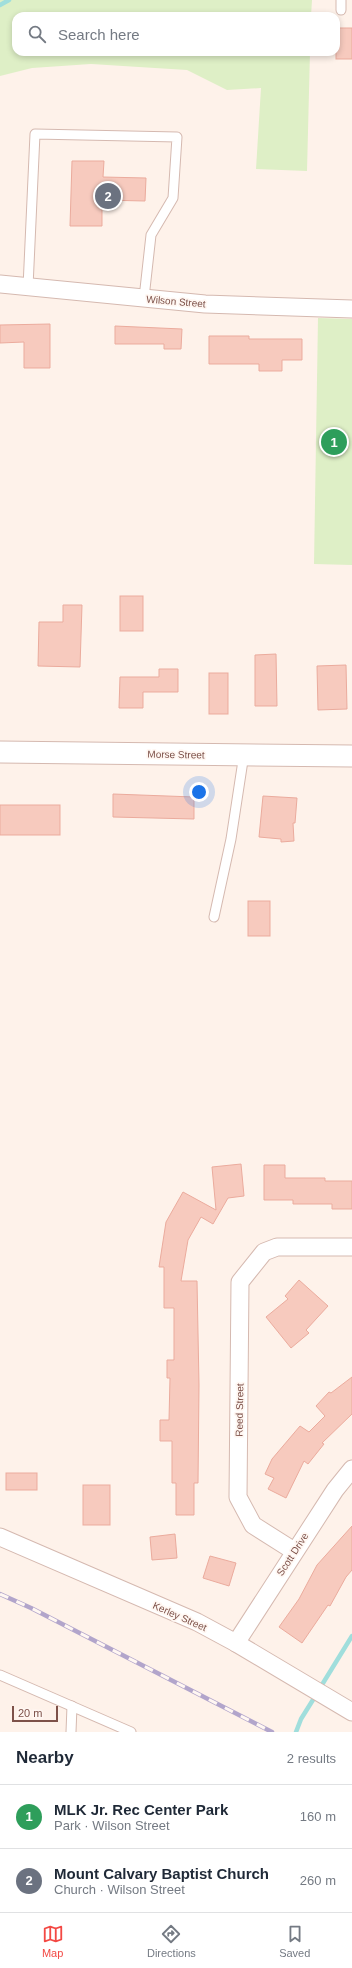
<!DOCTYPE html>
<html lang="en">
<head>
<meta charset="utf-8">
<style>
	:root { --surface:#fff; --page:#f2f2f3; --text:#1f2937; --muted:#747a83; --line:#e0e1e3; --accent:#f34944 }
	body { margin:0; font-family:Arial,sans-serif; background:var(--page); color:var(--text) }
	.scale { position:absolute; left:12px; bottom:10px; width:46px; box-sizing:border-box; padding-left:4px; border:2px solid #7d5149; border-top:0; font-size:11px; line-height:14px; white-space:nowrap; color:#7d5149; -webkit-text-stroke:3px #fff7f2; paint-order:stroke }
	.you { position:absolute; left:199px; top:792px; width:14px; height:14px; margin:-10px; border:3px solid #fff; border-radius:50%; background:#1a73e8; box-shadow:0 0 0 6px #1a73e833 }
	.badge { display:grid; place-items:center; width:26px; height:26px; border-radius:50%; background:var(--accent); color:#fff; font-size:13px; font-weight:700 }
	.pin { position:absolute; translate:-50% -50%; border:2px solid #fff; box-shadow:0 1px 4px #0006 }
	.list { margin:0; padding:0; list-style:none }
	h2 { display:flex; justify-content:space-between; align-items:center; height:52px; margin:0; padding:0 16px; font-size:17px }
	h2 small { font-size:13px; font-weight:400; color:var(--muted) }
	.list li { display:grid; grid-template-columns:26px 1fr auto; gap:12px; align-items:center; box-sizing:border-box; height:64px; padding:0 16px; border-top:1px solid var(--line) }
	.list b { display:block; font-size:15px; white-space:nowrap }
	.list p { margin:0; font-size:13px; white-space:nowrap; color:var(--muted) }
	.list em { font-size:13px; font-style:normal; color:var(--muted) }
	.icon { flex:none; width:22px; height:22px; fill:none; stroke:currentColor; stroke-width:2; stroke-linecap:round; stroke-linejoin:round }
	.map { position:relative; flex:none; width:352px; height:1732px; overflow:hidden }
	.search { position:absolute; background:var(--surface); box-shadow:0 2px 6px #0003; left:12px; right:12px; top:12px; height:44px; display:flex; align-items:center; gap:10px; box-sizing:border-box; padding:0 14px; border-radius:12px; color:var(--muted); font-size:15px }
	.sheet { height:180px; background:var(--surface) }
	nav { display:flex; justify-content:space-around; align-items:center; box-sizing:border-box; height:56px; border-top:1px solid var(--line); background:var(--surface); font-size:11px; color:var(--muted) }
	nav a { display:grid; justify-items:center; gap:2px }
	nav .on { color:var(--accent) }
	.map>svg:first-child { display:block }
	.green { fill:#deefc6 }
	.lines { fill:none; stroke-linecap:round; stroke-linejoin:round }
	.stream { stroke:#a0dedc; stroke-width:4.5 }
	.building { fill:#f7cabe; stroke:#ebab9d }
	.service-casing { stroke:#d5b9b0; stroke-width:11 }
	.minor-casing { stroke:#d5b9b0; stroke-width:19 }
	.tertiary-casing { stroke:#d5b9b0; stroke-width:23 }
	.service { stroke:#fff; stroke-width:9 }
	.minor { stroke:#fff; stroke-width:17 }
	.tertiary { stroke:#fff; stroke-width:21 }
	.rail-casing { stroke:#b2a5cb; stroke-width:4.5 }
	.rail { stroke:#fff7f2; stroke-width:3; stroke-dasharray:9; stroke-linecap:butt }
	.labels { text-anchor:middle; stroke-width:3.5; stroke-linejoin:round; paint-order:stroke }
	.street-label { font-size:10px; fill:#7d5149; stroke:#fff7f2 }
</style>
</head>
<body>
<div class="map">
<svg width="352" height="1732" viewBox="0 0 352 1732">
	<rect width="100%" height="100%" fill="#fef2ea"/>
	<g class="green">
		<path d="M0,0H312L311,16H16V52H310L307,171L256,169L261,88L227,90L187,70L91,64L32,68L0,76Z"/>
		<path d="M318,318L352,319V565L314,564Z"/>
	</g>
	<g class="lines">
		<g class="stream">
			<path d="M0,5L9,0"/>
			<path d="M320,1688L352,1636"/>
			<path d="M296,1732L301,1719L316,1695"/>
		</g>
	</g>
	<g class="building">
		<rect x="336" y="28" width="16" height="31"/>
		<path d="M72,161H104L103,177L146,178L145,201L102,200V226H70Z"/>
		<path d="M50,324V368H24V342L0,343V325Z"/>
		<path d="M115,326L182,329L181,349H164V344H115Z"/>
		<path d="M209,336H249V339H302V360H282V371H259V364H209Z"/>
		<rect x="120" y="596" width="23" height="35"/>
		<path d="M63,605H82L80,667L38,666L39,622H63Z"/>
		<path d="M276,654L277,706H255V655Z"/>
		<path d="M346,665L347,709L318,710L317,666Z"/>
		<path d="M159,669H178V692H143V708H119L120,677H159Z"/>
		<rect x="209" y="673" width="19" height="41"/>
		<path d="M113,794L194,797V819L113,817Z"/>
		<path d="M263,796L297,798L295,823H293L294,841L281,842V839L259,837Z"/>
		<rect x="0" y="805" width="60" height="30"/>
		<rect x="248" y="901" width="22" height="35"/>
		<path d="M241,1164L244,1196L228,1198L213,1224L201,1217L188,1240L181,1281H197L199,1385L198,1483H194V1515H176V1483H172V1441H160V1420H169L170,1378H167V1360H174V1308H164V1267H159L166,1222L183,1192L216,1210L212,1167Z"/>
		<path d="M264,1165H285V1178H325V1181H352V1209H332V1204H293V1200H264Z"/>
		<path d="M299,1280L328,1306L306,1330L309,1333L291,1348L266,1317L288,1299L285,1296Z"/>
		<path d="M352,1377V1414L322,1443L324,1444L308,1464L304,1461L286,1498L268,1489L274,1478L265,1474L272,1459L300,1426L309,1432L325,1416L316,1406L329,1392L331,1393Z"/>
		<rect x="6" y="1473" width="31" height="17"/>
		<rect x="83" y="1485" width="27" height="40"/>
		<path d="M352,1526V1570L346,1577L330,1606L328,1605L302,1643L279,1627L299,1599L317,1565Z"/>
		<path d="M175,1534L177,1558L152,1560L150,1537Z"/>
		<path d="M210,1556L236,1563L229,1586L203,1578Z"/>
	</g>
	<g class="lines">
		<g class="service-casing">
			<g id="service">
				<path d="M341,10V0"/>
				<path d="M28,287L35,134L177,137L173,198L151,235L144,298"/>
				<path d="M214,917L231,839L244,754"/>
				<path d="M0,1675L131,1732"/>
				<path d="M71,1732L72,1706"/>
			</g>
		</g>
		<g class="minor-casing">
			<g id="minor">
				<path d="M0,284L205,304L352,309"/>
				<path d="M0,1537L197,1622L236,1643L352,1712"/>
				<path d="M294,1551L253,1525L238,1497L240,1282L264,1252L277,1247H352"/>
				<path d="M236,1643L335,1490L352,1469"/>
			</g>
		</g>
		<g class="tertiary-casing">
			<path id="tertiary" d="M0,752L352,756"/>
		</g>
		<use href="#service" class="service"/>
		<use href="#minor" class="minor"/>
		<use href="#tertiary" class="tertiary"/>
		<g class="rail-casing">
			<path id="rail" d="M0,1594L31,1608L272,1732"/>
		</g>
		<use href="#rail" class="rail"/>
	</g>
	<g class="labels">
		<g class="street-label">
			<text transform="translate(176 301) rotate(5)" y="4">Wilson Street</text>
			<text transform="translate(176 754) rotate(1)" y="4">Morse Street</text>
			<text transform="translate(239 1410) rotate(-89)" y="4">Reed Street</text>
			<text transform="translate(292 1554) rotate(-57)" y="4">Scott Drive</text>
			<text transform="translate(180 1616) rotate(24)" y="4">Kerley Street</text>
		</g>
	</g>
</svg>
<div class="scale">20 m</div>
<div class="you"></div>
<div class="pin badge" style="left:334px;top:442px;background:#2e9e5b">1</div>
<div class="pin badge" style="left:108px;top:196px;background:#6b7280">2</div>
<div class="search"><svg class="icon" aria-label="search" viewBox="0 0 24 24"><circle cx="10" cy="10" r="6"/><path d="M15 15l6 6"/></svg>Search here</div>
</div>
<section class="sheet">
<h2>Nearby<small>2 results</small></h2>
<ul class="list">
<li><span class="badge" style="background:#2e9e5b">1</span><div><b>MLK Jr. Rec Center Park</b><p>Park · Wilson Street</p></div><em>160 m</em></li>
<li><span class="badge" style="background:#6b7280">2</span><div><b>Mount Calvary Baptist Church</b><p>Church · Wilson Street</p></div><em>260 m</em></li>
</ul>
</section>
<nav>
<a class="on"><svg class="icon" aria-label="map" viewBox="0 0 24 24"><path d="M3 6l6-2 6 2 6-2v14l-6 2-6-2-6 2zM9 4v14M15 6v14"/></svg>Map</a>
<a><svg class="icon" aria-label="directions" viewBox="0 0 24 24"><path d="M12 3l9 9-9 9-9-9zM9 14v-3h6M13 9l2 2-2 2"/></svg>Directions</a>
<a><svg class="icon" aria-label="saved" viewBox="0 0 24 24"><path d="M7 4h10v16l-5-4-5 4z"/></svg>Saved</a>
</nav>
</body>
</html>
